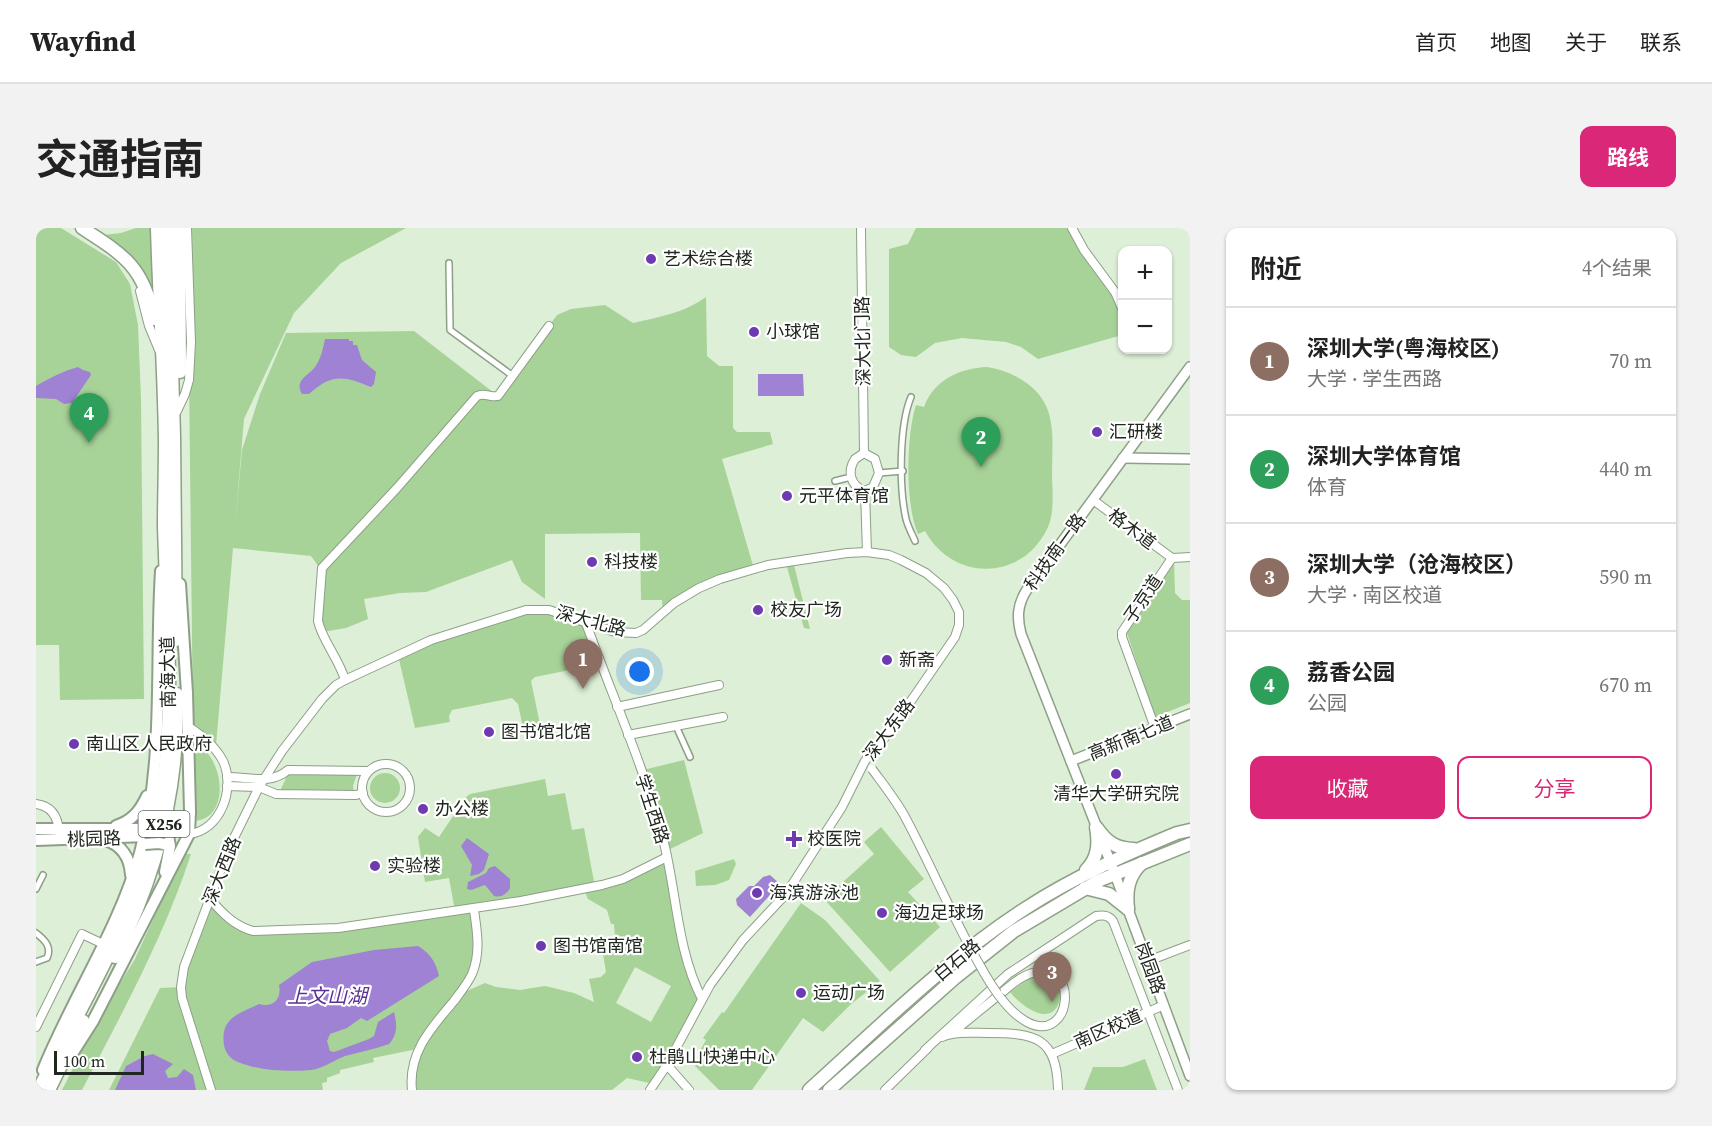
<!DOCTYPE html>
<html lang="zh">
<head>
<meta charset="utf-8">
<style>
	:root { --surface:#fff; --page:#f2f2f2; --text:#222; --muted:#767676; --line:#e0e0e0; --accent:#db2777 }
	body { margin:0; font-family:"Source Serif 4","Noto Sans SC",serif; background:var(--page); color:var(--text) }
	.controls { position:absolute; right:18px; top:18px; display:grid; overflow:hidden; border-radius:12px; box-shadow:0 2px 4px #0004 }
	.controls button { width:54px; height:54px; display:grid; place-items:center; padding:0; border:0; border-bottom:2px solid var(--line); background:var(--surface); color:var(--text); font:30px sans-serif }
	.scale { position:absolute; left:18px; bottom:15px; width:90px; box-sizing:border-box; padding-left:6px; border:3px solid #20271e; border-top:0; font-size:16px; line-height:21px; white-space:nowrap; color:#20271e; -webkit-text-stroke:4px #fff; paint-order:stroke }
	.you { position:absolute; left:604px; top:444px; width:21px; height:21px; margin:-15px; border:4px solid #fff; border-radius:50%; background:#1a73e8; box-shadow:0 0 0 9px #1a73e833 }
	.badge { display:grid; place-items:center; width:39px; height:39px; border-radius:50%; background:var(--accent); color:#fff; font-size:20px; font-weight:700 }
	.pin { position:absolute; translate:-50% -50px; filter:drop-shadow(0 2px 3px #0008) }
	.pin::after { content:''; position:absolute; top:32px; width:21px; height:18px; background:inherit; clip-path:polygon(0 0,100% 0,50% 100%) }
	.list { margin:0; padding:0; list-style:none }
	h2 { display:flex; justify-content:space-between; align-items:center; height:78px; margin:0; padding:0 24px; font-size:26px }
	h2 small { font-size:20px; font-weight:400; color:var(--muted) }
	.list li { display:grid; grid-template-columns:39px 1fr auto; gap:18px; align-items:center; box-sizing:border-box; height:108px; padding:0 24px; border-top:2px solid var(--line) }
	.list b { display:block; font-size:22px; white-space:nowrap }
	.list p { margin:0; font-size:20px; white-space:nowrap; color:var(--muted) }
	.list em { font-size:20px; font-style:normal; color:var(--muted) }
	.actions { display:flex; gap:12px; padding:18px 24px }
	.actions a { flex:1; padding:14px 0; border:2px solid var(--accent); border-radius:12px; text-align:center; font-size:21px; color:var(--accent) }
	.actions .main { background:var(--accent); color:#fff }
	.map { position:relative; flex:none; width:1154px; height:862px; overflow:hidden; border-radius:12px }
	header { display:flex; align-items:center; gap:36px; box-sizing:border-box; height:84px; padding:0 30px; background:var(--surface); border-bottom:2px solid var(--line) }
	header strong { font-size:28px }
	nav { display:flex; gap:33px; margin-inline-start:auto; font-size:21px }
	.intro { display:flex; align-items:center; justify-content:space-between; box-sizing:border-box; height:144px; padding:0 36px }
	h1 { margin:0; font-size:42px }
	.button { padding:15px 27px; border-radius:12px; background:var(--accent); color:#fff; font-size:21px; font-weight:700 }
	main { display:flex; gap:36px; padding:0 36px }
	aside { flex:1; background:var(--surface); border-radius:12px; box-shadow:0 2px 4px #0004 }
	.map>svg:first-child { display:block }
	.green { fill:#a7d398; fill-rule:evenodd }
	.water { fill:#9f82d4 }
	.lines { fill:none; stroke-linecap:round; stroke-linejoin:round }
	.pedestrian-casing { stroke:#8e9f88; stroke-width:8 }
	.minor-casing { stroke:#8e9f88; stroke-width:10 }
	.tertiary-casing { stroke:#8e9f88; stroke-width:12 }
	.secondary-casing { stroke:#8e9f88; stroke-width:14 }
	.primary-casing { stroke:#8e9f88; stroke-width:15 }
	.pedestrian { stroke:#fff; stroke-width:5 }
	.minor { stroke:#fff; stroke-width:8 }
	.tertiary { stroke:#fff; stroke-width:9 }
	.secondary { stroke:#fff; stroke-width:10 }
	.primary { stroke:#fff; stroke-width:12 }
	.minor-bridge-casing { stroke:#8e9f88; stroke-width:10; stroke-linecap:butt }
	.secondary-bridge-casing { stroke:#8e9f88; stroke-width:14; stroke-linecap:butt }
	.minor-bridge { stroke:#fff; stroke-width:8 }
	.secondary-bridge { stroke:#fff; stroke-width:10 }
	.poi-dot { fill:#6e3ab2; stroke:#fff; stroke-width:2 }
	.labels { text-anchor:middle; stroke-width:4.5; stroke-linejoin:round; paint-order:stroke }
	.shield { fill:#fff; stroke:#636862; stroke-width:1.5 }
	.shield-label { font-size:16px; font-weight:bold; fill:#20271e }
	.poi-label { font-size:18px; fill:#20271e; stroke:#fff; text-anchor:start }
	.street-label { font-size:18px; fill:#20271e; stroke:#fff }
	.water-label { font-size:20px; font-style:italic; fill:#5a3192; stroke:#fff }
</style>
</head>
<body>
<header>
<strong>Wayfind</strong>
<nav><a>首页</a><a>地图</a><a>关于</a><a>联系</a></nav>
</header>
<div class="intro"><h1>交通指南</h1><a class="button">路线</a></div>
<main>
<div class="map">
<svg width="1154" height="862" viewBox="0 0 1154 862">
	<rect width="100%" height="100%" fill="#ddefd6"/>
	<g class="green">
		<path d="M0,0H25L80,34L94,56L102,97L105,171L108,471L24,472L23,417H0Z"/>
		<path d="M100,0H115L117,70L67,7L85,5Z"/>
		<path d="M156,0H370L305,35L258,85L208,191L199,298L206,222L224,166L250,105L378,103L462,168L521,87L535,81L569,77L597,95C623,89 648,85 670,69L671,128L683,138H697V200L701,204H734L737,216L686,231L718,341L684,351L627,385L626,372H605L604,305L509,306V371L486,354L476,332L390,364L364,365L328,371L332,391L310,400L286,404L284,401L285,342L275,328L197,320L180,517L157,500L153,146L157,60Z"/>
		<path d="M880,0H1032L1048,28L1082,75L1086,85V107L1002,131L985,119L970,114L926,110L899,115L880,129L865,127L853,119V21L872,16Z"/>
		<path d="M951,139C978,143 1009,161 1014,190C1018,208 1016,227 1016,245C1016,262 1019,283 1012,299C987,354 917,354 889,303L882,306C869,277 870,207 880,177L888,179C898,152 924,140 951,139Z"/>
		<path d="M1136,334H1138L1139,365L1146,372H1154V475L1119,489L1090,402Z"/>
		<path d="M758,337L774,401L768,400L751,339Z"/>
		<path d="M500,381L550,395L564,436L499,449L495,453L505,501L488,504L482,476L476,470L416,482L413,488L414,494L379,500L362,427L395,412Z"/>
		<path d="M157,514C187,525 197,589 159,593Z"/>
		<path d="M648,532L667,605L632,622L607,542Z"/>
		<circle cx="349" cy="560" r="15"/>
		<path d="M252,546H321L317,558L318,564L244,563Z"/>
		<path d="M509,551L512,568L529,565L536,602L548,600L559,659L631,629L647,719L666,771L618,856L591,850L576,862H376L381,821L337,830L338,834L304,842V845L291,850V854L286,855L287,862H73L124,760L145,759L175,672L207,701L233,704L419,683L413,650L389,654L382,609L389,600L403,609L430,569L434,566ZM548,661L552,671L571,682L575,696H578L579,710L575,716L566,720L570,744L565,749L553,751L558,774L538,765L509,758L484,762L460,759L449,755L424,766L441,727L438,682ZM599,739L635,758L615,794L580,775Z"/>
		<path d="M845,599L888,651L872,664L904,699L854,744L788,671L838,626L828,614Z"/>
		<path d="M141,625L155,626C128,709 86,785 46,862H26L63,789L99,731L124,676Z"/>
		<path d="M698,631L700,636L693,652L679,657L660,658L659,643Z"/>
		<path d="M765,675L789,692L844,753L814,777L787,804L767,790L716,862H683L659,838L666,826L663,824L670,812L667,810L686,784L688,785Z"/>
		<path d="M1008,747L1021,754L1025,767C1019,803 987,780 974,764L994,750Z"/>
		<path d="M1109,831L1121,862H1048L1057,839H1087Z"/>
	</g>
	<g class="water">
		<path d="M289,111H313V113H317V117H321L326,132L340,144L338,156L335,159C308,148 296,145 273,166H266C258,152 272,148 279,139C285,131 287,120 289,111Z"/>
		<path d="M42,139L47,142L54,144L55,147L36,175L28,176L20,171L0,170V158C14,150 27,143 42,139Z"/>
		<path d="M722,146H767L768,168H722Z"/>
		<path d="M431,610L453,626L448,642L443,646L434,648L436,637L425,618Z"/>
		<path d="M459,638L474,651V660C471,666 465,670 458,668L449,657L435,662L431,661L432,654L450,645L453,640Z"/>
		<path d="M734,647L744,656L714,689L701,677L700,671L713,658H718L727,649Z"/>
		<path d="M382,718C394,725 400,734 403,748L331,793L325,790L311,800L294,806L291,813L294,823L298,824L333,811L338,808L342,794L358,784C361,795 362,807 353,816C339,821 323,824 309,828C298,832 286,841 275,842C251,844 224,843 202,834C195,832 189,824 188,817C184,790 202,786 223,776C237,780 246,771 243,757L276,734L338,722Z"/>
		<path d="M117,826L137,836L129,843L132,850L141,849L148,841L157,847L160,862H79L90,838L109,828Z"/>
	</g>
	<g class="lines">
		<g class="pedestrian-casing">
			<g id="pedestrian">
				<path d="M413,35L414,102L477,148"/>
				<path d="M875,169C863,198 863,260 870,291C872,299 876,306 879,313"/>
				<path d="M843,245L867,243"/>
				<path d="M799,253L815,249"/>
				<path d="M640,498L654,529"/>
				<path d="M0,661L7,647"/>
				<path d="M0,705C9,712 16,719 11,730L0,734"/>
			</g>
		</g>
		<g class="minor-casing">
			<g id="minor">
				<path d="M825,0L828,225"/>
				<path d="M1036,0L1048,22L1079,64L1086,80"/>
				<path d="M104,63L113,98L123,122"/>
				<path d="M141,183L149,166L153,152L155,114L151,0"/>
				<path d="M828,225L839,231L843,245L837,259L829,263C814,258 811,243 819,231Z"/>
				<path d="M829,263L831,324"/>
				<path d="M1057,272L1136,330"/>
				<path d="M550,395C576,468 609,540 628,615C641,667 641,722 666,771"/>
				<path d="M309,452C303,431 286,412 282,393L286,340L361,260L441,168C449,164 455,170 462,168L513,98"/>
				<path d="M581,479L683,457"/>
				<path d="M151,498C166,507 179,518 187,533C200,561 184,603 153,606"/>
				<path d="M1119,500L1086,409V404L1136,330L1154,329"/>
				<path d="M592,507L687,489"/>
				<circle cx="350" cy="560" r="24"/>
				<path d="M191,549C213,549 235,557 252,542L332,543"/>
				<path d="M191,558L223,559L240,566L320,567L327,565"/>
				<path d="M0,576C16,578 22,589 23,604"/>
				<path d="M175,672C187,686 199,698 217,703L302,700L485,673L566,657L587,651L631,629"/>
				<path d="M1112,733L1154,717"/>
				<path d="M0,799L46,706L67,716"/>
				<path d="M916,805L969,762"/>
				<path d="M906,809C920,803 937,805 952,805C999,805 1021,809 1022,862"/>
				<path d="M889,822L972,746L1060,688C1068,687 1072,687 1077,693L1142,862"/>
				<path d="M1016,826L1128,777"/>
				<path d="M631,837L653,862"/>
				<path d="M175,862L146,770L145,759L148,739L193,620L223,559L246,523L286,471L300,457L309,452L395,412L490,382H513L579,404L600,405L607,402L638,375L663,360L684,351L732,337L811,325L831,324L853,327L865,332L890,345L908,360L917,372L923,384V397L919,409L877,470L847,512L829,533L806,579L750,666L707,712L674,757L631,837L614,862"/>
				<path d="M376,862C372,825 395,800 418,773C424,765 432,755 436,746C445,725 441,703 438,682"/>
				<path d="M849,862L892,820"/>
			</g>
		</g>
		<g class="tertiary-casing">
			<g id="tertiary">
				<path d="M1154,139L990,363C981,378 981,390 985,406L1074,633L1154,848"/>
				<path d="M1087,230L1154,231"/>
				<path d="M1035,533L1154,486"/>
			</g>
		</g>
		<g class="secondary-casing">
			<g id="secondary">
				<path d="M132,596L145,595L154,585"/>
				<path d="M80,598C96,593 104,583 111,568"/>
				<path d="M0,601H113"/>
				<path d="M0,612L111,608"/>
				<path d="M69,612C86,617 94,630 95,647"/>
				<path d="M129,644L134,618L131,603"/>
				<path d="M34,829L57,793L153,606L154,583L151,465L144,356"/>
				<path d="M7,842C37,768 83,701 104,625C129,531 119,438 125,343"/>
			</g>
		</g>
		<g class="primary-casing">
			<g id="primary">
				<path d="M46,0C88,27 108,39 118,91"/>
				<path d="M132,0L138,208L140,412"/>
				<path d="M143,0L144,144"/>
				<path d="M1061,600C1071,614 1080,621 1098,621"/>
				<path d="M1050,642C1062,630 1063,616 1060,599"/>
				<path d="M1049,660L1073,666L1092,681"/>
				<path d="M1092,681C1090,663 1092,648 1106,635"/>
				<path d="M79,729C121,647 143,559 141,466"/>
				<path d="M2,862C45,780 95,697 118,606C142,506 131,402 128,299C128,271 129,242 129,213C128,142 123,71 121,0"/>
				<path d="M13,862L47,793"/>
				<path d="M773,862C843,799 911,731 990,680C1038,649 1088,627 1141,605L1154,602"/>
				<path d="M793,862L920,749L978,703L1062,653L1154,616"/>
			</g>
		</g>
		<use href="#pedestrian" class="pedestrian"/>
		<use href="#minor" class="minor"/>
		<use href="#tertiary" class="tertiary"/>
		<use href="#secondary" class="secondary"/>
		<use href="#primary" class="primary"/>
		<g class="minor-bridge-casing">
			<path id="minor-bridge" d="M836,541C847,556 859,571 868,587C894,635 915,686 942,734C953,754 970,783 991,794C1036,818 1045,731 996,745C986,748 977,755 969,762"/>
		</g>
		<g class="secondary-bridge-casing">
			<g id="secondary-bridge">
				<path d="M113,601H126L131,603"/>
				<path d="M109,616L123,615L128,616"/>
			</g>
		</g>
		<use href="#minor-bridge" class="minor-bridge"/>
		<use href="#secondary-bridge" class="secondary-bridge"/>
	</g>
	<g class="poi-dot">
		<circle cx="615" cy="31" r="6"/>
		<circle cx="718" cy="104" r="6"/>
		<circle cx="1061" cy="204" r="6"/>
		<circle cx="751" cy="268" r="6"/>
		<circle cx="556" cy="334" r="6"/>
		<circle cx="722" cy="382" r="6"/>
		<circle cx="851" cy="432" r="6"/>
		<circle cx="453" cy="504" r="6"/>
		<circle cx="38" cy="516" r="6"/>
		<circle cx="1080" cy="546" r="6"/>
		<circle cx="387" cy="581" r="6"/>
		<path d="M755 602h6v6h6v6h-6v6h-6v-6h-6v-6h6z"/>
		<circle cx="339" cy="638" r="6"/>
		<circle cx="721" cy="665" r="6"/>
		<circle cx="846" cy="685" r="6"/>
		<circle cx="505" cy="718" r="6"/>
		<circle cx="765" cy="765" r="6"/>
		<circle cx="601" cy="829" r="6"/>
	</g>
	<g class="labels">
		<rect class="shield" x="102.5" y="583" width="51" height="26" rx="4.5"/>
		<g class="shield-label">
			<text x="128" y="602">X256</text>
		</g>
		<g class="poi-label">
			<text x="627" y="37">艺术综合楼</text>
			<text x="730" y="110">小球馆</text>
			<text x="1073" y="210">汇研楼</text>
			<text x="763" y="274">元平体育馆</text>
			<text x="568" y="340">科技楼</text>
			<text x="734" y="388">校友广场</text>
			<text x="863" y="438">新斋</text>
			<text x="465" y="510">图书馆北馆</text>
			<text x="50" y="522">南山区人民政府</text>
			<text x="1080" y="572" text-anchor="middle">清华大学研究院</text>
			<text x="399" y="587">办公楼</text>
			<text x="771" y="617">校医院</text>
			<text x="351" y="644">实验楼</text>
			<text x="733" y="671">海滨游泳池</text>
			<text x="858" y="691">海边足球场</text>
			<text x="517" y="724">图书馆南馆</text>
			<text x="777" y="771">运动广场</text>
			<text x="613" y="835">杜鹃山快递中心</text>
		</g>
		<g class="street-label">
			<text transform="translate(827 113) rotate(-91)" y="6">深大北门路</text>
			<text transform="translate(1096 301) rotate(37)" y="6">格木道</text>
			<text transform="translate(1019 324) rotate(-54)" y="6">科技南一路</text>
			<text transform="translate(1107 371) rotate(-56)" y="6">子京道</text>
			<text transform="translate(555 393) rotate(15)" y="6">深大北路</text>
			<text transform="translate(132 444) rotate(-91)" y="6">南海大道</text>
			<text transform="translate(853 502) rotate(-53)" y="6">深大东路</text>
			<text transform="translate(1095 510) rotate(-22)" y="6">高新南七道</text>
			<text transform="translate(616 581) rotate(72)" y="6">学生西路</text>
			<text transform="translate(58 611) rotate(-2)" y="6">桃园路</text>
			<text transform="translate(186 643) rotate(-68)" y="6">深大西路</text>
			<text transform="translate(921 732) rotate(-40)" y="6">白石路</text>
			<text transform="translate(1114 740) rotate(70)" y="6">岗园路</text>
			<text transform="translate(1072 801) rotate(-24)" y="6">南区校道</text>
		</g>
		<g class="water-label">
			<text x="291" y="775">上文山湖</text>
		</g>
	</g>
</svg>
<div class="controls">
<button>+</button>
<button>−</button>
</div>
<div class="scale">100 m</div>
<div class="you"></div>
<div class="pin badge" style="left:547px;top:461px;background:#8d6e63">1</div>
<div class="pin badge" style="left:945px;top:239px;background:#2e9e5b">2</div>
<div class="pin badge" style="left:1016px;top:774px;background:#8d6e63">3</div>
<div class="pin badge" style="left:53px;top:215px;background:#2e9e5b">4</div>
</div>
<aside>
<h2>附近<small>4个结果</small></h2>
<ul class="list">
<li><span class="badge" style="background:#8d6e63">1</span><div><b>深圳大学(粤海校区)</b><p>大学 · 学生西路</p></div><em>70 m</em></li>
<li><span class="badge" style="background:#2e9e5b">2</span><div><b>深圳大学体育馆</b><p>体育</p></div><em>440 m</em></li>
<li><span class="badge" style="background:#8d6e63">3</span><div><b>深圳大学（沧海校区）</b><p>大学 · 南区校道</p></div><em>590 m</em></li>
<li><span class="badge" style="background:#2e9e5b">4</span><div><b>荔香公园</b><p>公园</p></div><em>670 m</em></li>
</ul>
<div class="actions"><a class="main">收藏</a><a>分享</a></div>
</aside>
</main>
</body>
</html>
